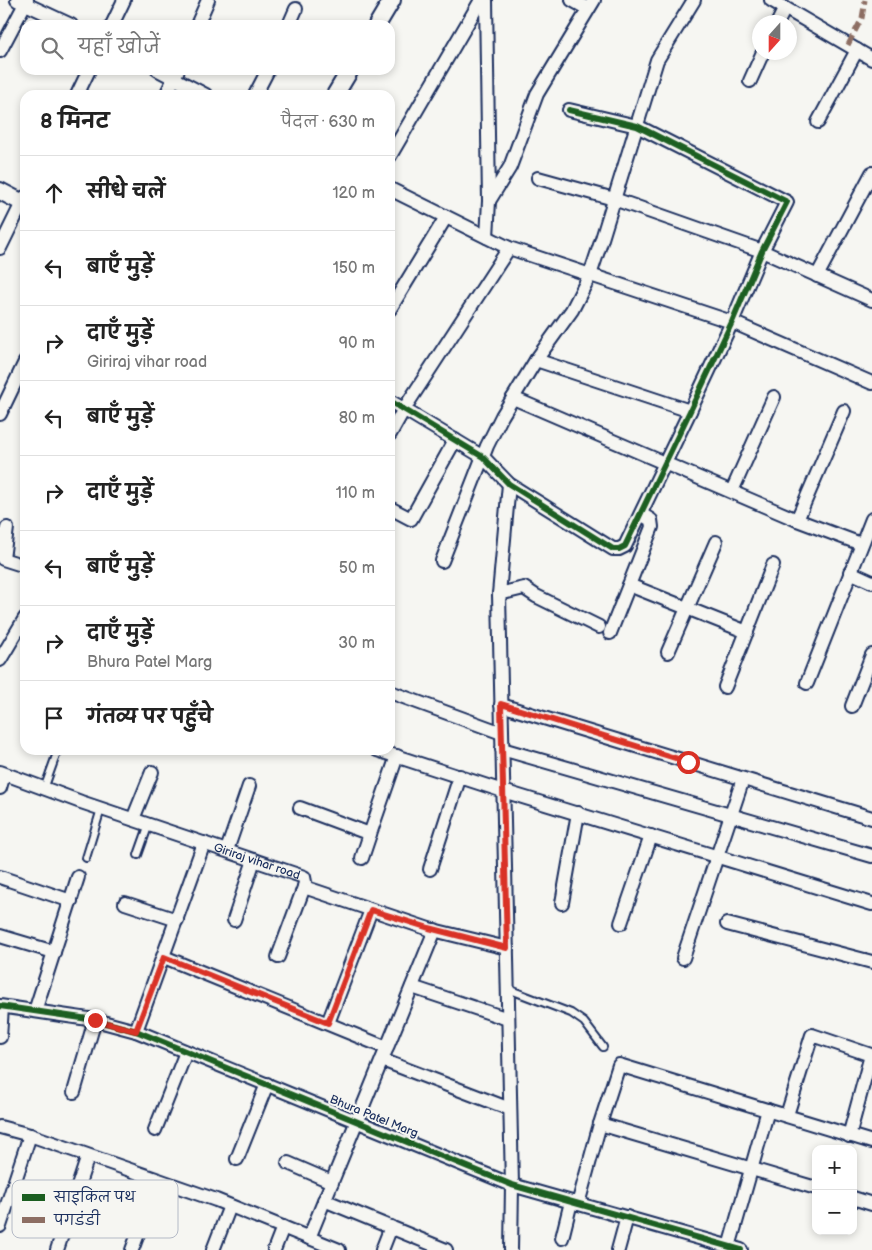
<!DOCTYPE html>
<html lang="hi">
<head>
<meta charset="utf-8">
<style>
	:root { --surface:#fff; --page:#f6f6f6; --text:#222; --muted:#767676; --line:#e0e0e0 }
	body { margin:0; font-family:"Balsamiq Sans","Playpen Sans Deva",sans-serif; background:var(--page); color:var(--text) }
	.controls { position:absolute; right:15px; bottom:15px; display:grid; overflow:hidden; border-radius:10px; box-shadow:0 2px 8px #0003 }
	.controls button { width:45px; height:45px; display:grid; place-items:center; padding:0; border:0; border-bottom:1px solid var(--line); background:var(--surface); color:var(--text); font:25px sans-serif }
	.compass { position:absolute; left:752px; top:15px; width:45px; height:45px; border-radius:50%; background:var(--surface); box-shadow:0 2px 8px #0003; rotate:201deg }
	.stop { position:absolute; width:15px; height:15px; margin:-11px; border:4px solid #d93025; border-radius:50%; background:#fff }
	.stop.end { background:#d93025; border-color:#fff; box-shadow:0 1px 5px #0008 }
	.list { margin:0; padding:0; list-style:none }
	h2 { display:flex; justify-content:space-between; align-items:center; height:65px; margin:0; padding:0 20px; font-size:21px }
	h2 small { font-size:16px; font-weight:400; color:var(--muted) }
	.list li { display:grid; grid-template-columns:32px 1fr auto; gap:15px; align-items:center; box-sizing:border-box; height:75px; padding:0 20px; border-top:1px solid var(--line) }
	.list b { display:block; font-size:19px; white-space:nowrap }
	.list p { margin:0; font-size:16px; white-space:nowrap; color:var(--muted) }
	.list em { font-size:16px; font-style:normal; color:var(--muted) }
	.icon { flex:none; width:28px; height:28px; fill:none; stroke:currentColor; stroke-width:2; stroke-linecap:round; stroke-linejoin:round }
	.map { position:relative; flex:none; width:872px; height:1250px; overflow:hidden }
	.search { position:absolute; background:var(--surface); box-shadow:0 2px 8px #0003; left:20px; top:20px; width:375px; height:55px; display:flex; align-items:center; gap:12px; box-sizing:border-box; padding:0 18px; border-radius:15px; color:var(--muted); font-size:19px }
	.panel { position:absolute; background:var(--surface); box-shadow:0 2px 8px #0003; left:20px; top:90px; width:375px; height:665px; border-radius:15px }
	.map>svg:first-child { display:block }
	.lines { fill:none; stroke-linecap:round; stroke-linejoin:round }
	.service-casing { stroke:#1b2f5e; stroke-width:10 }
	.minor-casing { stroke:#1b2f5e; stroke-width:16 }
	.tertiary-casing { stroke:#1b2f5e; stroke-width:20 }
	.service { stroke:#f6f6f2; stroke-width:6 }
	.minor { stroke:#f6f6f2; stroke-width:12 }
	.tertiary { stroke:#f6f6f2; stroke-width:16 }
	.quiet { stroke:#8d6e63; stroke-width:5; stroke-dasharray:10 5; stroke-linecap:butt }
	.cycleway-casing { stroke:#f6f6f2; stroke-width:9 }
	.cycleway { stroke:#1b5e20; stroke-width:6 }
	.route { stroke:#d93025; stroke-width:6 }
	.labels { text-anchor:middle; stroke-width:4; stroke-linejoin:round; paint-order:stroke }
	.street-label { font-size:12px; fill:#1b2f5e; stroke:#f6f6f2 }
	.key { fill:#f6f6f2; stroke:#b4bac6; stroke-width:1 }
	.key-label { font-size:14px; fill:#1b2f5e }
</style>
</head>
<body>
<div class="map">
<svg width="872" height="1250" viewBox="0 0 872 1250">
	<rect width="100%" height="100%" fill="#f6f6f2"/>
	<filter id="ink" filterUnits="userSpaceOnUse"><feTurbulence type="fractalNoise" baseFrequency=".02" numOctaves="2"/><feDisplacementMap in="SourceGraphic" scale="10" xChannelSelector="R" yChannelSelector="G"/><feConvolveMatrix kernelMatrix="1 2 1 2 8 2 1 2 1" color-interpolation-filters="sRGB"/></filter>
	<g filter="url(#ink)">
		<g class="lines">
			<g class="service-casing">
				<g id="service">
					<path d="M44,789L58,750"/>
					<path d="M138,855L149,824"/>
					<path d="M86,858L101,809"/>
					<path d="M508,989L571,1013L584,1022L603,1047"/>
				</g>
			</g>
			<g class="minor-casing">
				<g id="minor">
					<path d="M17,0L71,25"/>
					<path d="M486,0L489,201L487,237"/>
					<path d="M572,0L588,9"/>
					<path d="M771,0L872,59"/>
					<path d="M778,22L785,8"/>
					<path d="M112,25L124,0"/>
					<path d="M197,25L208,0"/>
					<path d="M289,25L296,9"/>
					<path d="M0,51L27,0"/>
					<path d="M158,70L206,95"/>
					<path d="M750,81L763,52"/>
					<path d="M77,95L89,70"/>
					<path d="M166,95L178,70"/>
					<path d="M255,95L268,70"/>
					<path d="M818,122L857,50"/>
					<path d="M390,156L481,0"/>
					<path d="M538,178L614,199L762,251L872,300"/>
					<path d="M390,189L509,248L732,322L872,383"/>
					<path d="M489,201L510,167L537,94L594,0"/>
					<path d="M0,248L25,197"/>
					<path d="M817,276L872,173"/>
					<path d="M390,309L446,217"/>
					<path d="M536,360L690,411"/>
					<path d="M513,398L797,520L861,544"/>
					<path d="M390,401L483,457L509,484L613,549H619L625,546L690,411L732,322L762,251L787,202L637,126L569,110"/>
					<path d="M0,414L25,362"/>
					<path d="M390,434L404,409L509,248"/>
					<path d="M509,484L499,594L524,588L536,596L599,627"/>
					<path d="M732,491L774,397"/>
					<path d="M390,508L411,519L455,440"/>
					<path d="M797,520L844,411"/>
					<path d="M7,528L3,559L25,566"/>
					<path d="M442,561L487,446L502,416L536,360L572,310L590,275L601,242L657,60L694,0"/>
					<path d="M850,572L872,582"/>
					<path d="M629,585L747,632"/>
					<path d="M499,594L512,1185L511,1250"/>
					<path d="M610,633L652,527L651,520L641,514"/>
					<path d="M668,652L716,542"/>
					<path d="M0,660L25,618"/>
					<path d="M807,683L872,519"/>
					<path d="M725,687L773,565"/>
					<path d="M390,692L502,733"/>
					<path d="M501,705L872,818"/>
					<path d="M852,706L872,655"/>
					<path d="M502,749L872,856"/>
					<path d="M377,750L503,791L872,904"/>
					<path id="s1" d="M0,772L81,802L304,877L305,882L304,887L429,929L507,948"/>
					<path d="M0,788L4,774"/>
					<path d="M300,808L370,834L397,756"/>
					<path d="M133,819L152,772"/>
					<path d="M227,850L249,786"/>
					<path d="M362,858L370,834"/>
					<path d="M430,869L460,776"/>
					<path d="M0,877L71,901"/>
					<path d="M125,903L177,920"/>
					<path d="M562,903L578,813"/>
					<path d="M234,920L254,860"/>
					<path d="M621,923L651,836"/>
					<path d="M727,924L872,962"/>
					<path d="M0,936L54,952"/>
					<path d="M164,957L387,1048"/>
					<path d="M278,957L304,887"/>
					<path d="M683,958L743,779"/>
					<path d="M412,987L508,1019"/>
					<path d="M0,1006L95,1020L136,1031L512,1185L741,1250"/>
					<path d="M35,1011L78,877"/>
					<path d="M328,1023L371,910"/>
					<path d="M136,1031L204,843"/>
					<path d="M0,1037L2,1007"/>
					<path d="M382,1060L510,1109"/>
					<path d="M74,1092L95,1020"/>
					<path d="M787,1115L812,1035L871,1055L849,1136"/>
					<path d="M600,1124L816,1188"/>
					<path d="M0,1127L30,1135L216,1200L339,1250"/>
					<path d="M155,1130L186,1052"/>
					<path d="M237,1159L267,1084"/>
					<path d="M288,1163L332,1182"/>
					<path d="M853,1198L872,1204"/>
					<path d="M324,1200L446,1250"/>
					<path d="M578,1204L600,1124L619,1065L872,1142"/>
					<path d="M0,1226L30,1135"/>
					<path d="M309,1238L435,930"/>
					<path d="M562,1238L571,1202"/>
					<path d="M729,1247L768,1110"/>
					<path d="M57,1250L88,1156"/>
					<path d="M132,1250L158,1180"/>
					<path d="M213,1250L230,1206"/>
					<path d="M274,1250L283,1227"/>
					<path d="M382,1250L391,1227"/>
					<path d="M618,1250L627,1217"/>
				</g>
			</g>
			<g class="tertiary-casing">
				<g id="tertiary">
					<path d="M377,25L392,0"/>
					<path d="M335,95L350,70"/>
					<path d="M0,191L25,204"/>
				</g>
			</g>
			<use href="#service" class="service"/>
			<use href="#minor" class="minor"/>
			<use href="#tertiary" class="tertiary"/>
			<path class="quiet" d="M848,45L862,18L865,0"/>
			<g class="cycleway-casing">
				<g id="cycleway">
					<path d="M390,401L483,457L509,484L613,549H619L625,546L690,411L732,322L762,251L787,202L637,126L569,110"/>
					<path d="M0,1006L95,1020L136,1031L512,1185L741,1250"/>
				</g>
			</g>
			<use href="#cycleway" class="cycleway"/>
		</g>
	</g>
	<g class="lines" filter="url(#ink)">
		<path class="route" d="M95,1020L136,1031L164,957L328,1023L371,910L429,928L507,948L501,704L688,762"/>
	</g>
	<g class="labels">
		<g class="street-label">
			<text dy="4" stroke="none"><textPath href="#s1" startOffset="272">Giriraj vihar road</textPath></text>
			<text transform="translate(374 1116) rotate(22)" y="4">Bhura Patel Marg</text>
		</g>
	</g>
	<rect x="12" y="1180" width="166" height="58" rx="8" class="key"/>
	<rect x="22" y="1194" width="23" height="7" fill="#1b5e20"/>
	<rect x="22" y="1217" width="23" height="6" fill="#8d6e63"/>
	<g class="key-label">
		<text x="54" y="1202">साइकिल पथ</text>
		<text x="54" y="1225">पगडंडी</text>
	</g>
</svg>
<div class="controls">
<button>+</button>
<button>−</button>
</div>
<svg class="compass" viewBox="-18 -18 36 36"><path d="M0-13l5 13h-10z" fill="#e53935"/><path d="M0 13l5-13h-10z" fill="#767676"/></svg>
<div class="stop" style="left:688px;top:762px"></div>
<div class="stop end" style="left:95px;top:1020px"></div>
<div class="search"><svg class="icon" aria-label="search" viewBox="0 0 24 24"><circle cx="10" cy="10" r="6"/><path d="M15 15l6 6"/></svg>यहाँ खोजें</div>
<section class="panel">
<h2>8 मिनट<small>पैदल · 630 m</small></h2>
<ul class="list">
<li><svg class="icon" aria-label="ahead" viewBox="0 0 24 24"><path d="M12 20V5M6 11l6-6 6 6"/></svg><div><b>सीधे चलें</b></div><em>120 m</em></li>
<li><svg class="icon" aria-label="left" viewBox="0 0 24 24"><path d="M17 20v-9H6M10 6l-5 5 5 5"/></svg><div><b>बाएँ मुड़ें</b></div><em>150 m</em></li>
<li><svg class="icon" aria-label="right" viewBox="0 0 24 24"><path d="M7 20v-9h11M14 6l5 5-5 5"/></svg><div><b>दाएँ मुड़ें</b><p>Giriraj vihar road</p></div><em>90 m</em></li>
<li><svg class="icon" aria-label="left" viewBox="0 0 24 24"><path d="M17 20v-9H6M10 6l-5 5 5 5"/></svg><div><b>बाएँ मुड़ें</b></div><em>80 m</em></li>
<li><svg class="icon" aria-label="right" viewBox="0 0 24 24"><path d="M7 20v-9h11M14 6l5 5-5 5"/></svg><div><b>दाएँ मुड़ें</b></div><em>110 m</em></li>
<li><svg class="icon" aria-label="left" viewBox="0 0 24 24"><path d="M17 20v-9H6M10 6l-5 5 5 5"/></svg><div><b>बाएँ मुड़ें</b></div><em>50 m</em></li>
<li><svg class="icon" aria-label="right" viewBox="0 0 24 24"><path d="M7 20v-9h11M14 6l5 5-5 5"/></svg><div><b>दाएँ मुड़ें</b><p>Bhura Patel Marg</p></div><em>30 m</em></li>
<li><svg class="icon" aria-label="arrive" viewBox="0 0 24 24"><path d="M6 21V4h12l-3 4 3 4H6"/></svg><div><b>गंतव्य पर पहुँचे</b></div></li>
</ul>
</section>
</div>
</body>
</html>
